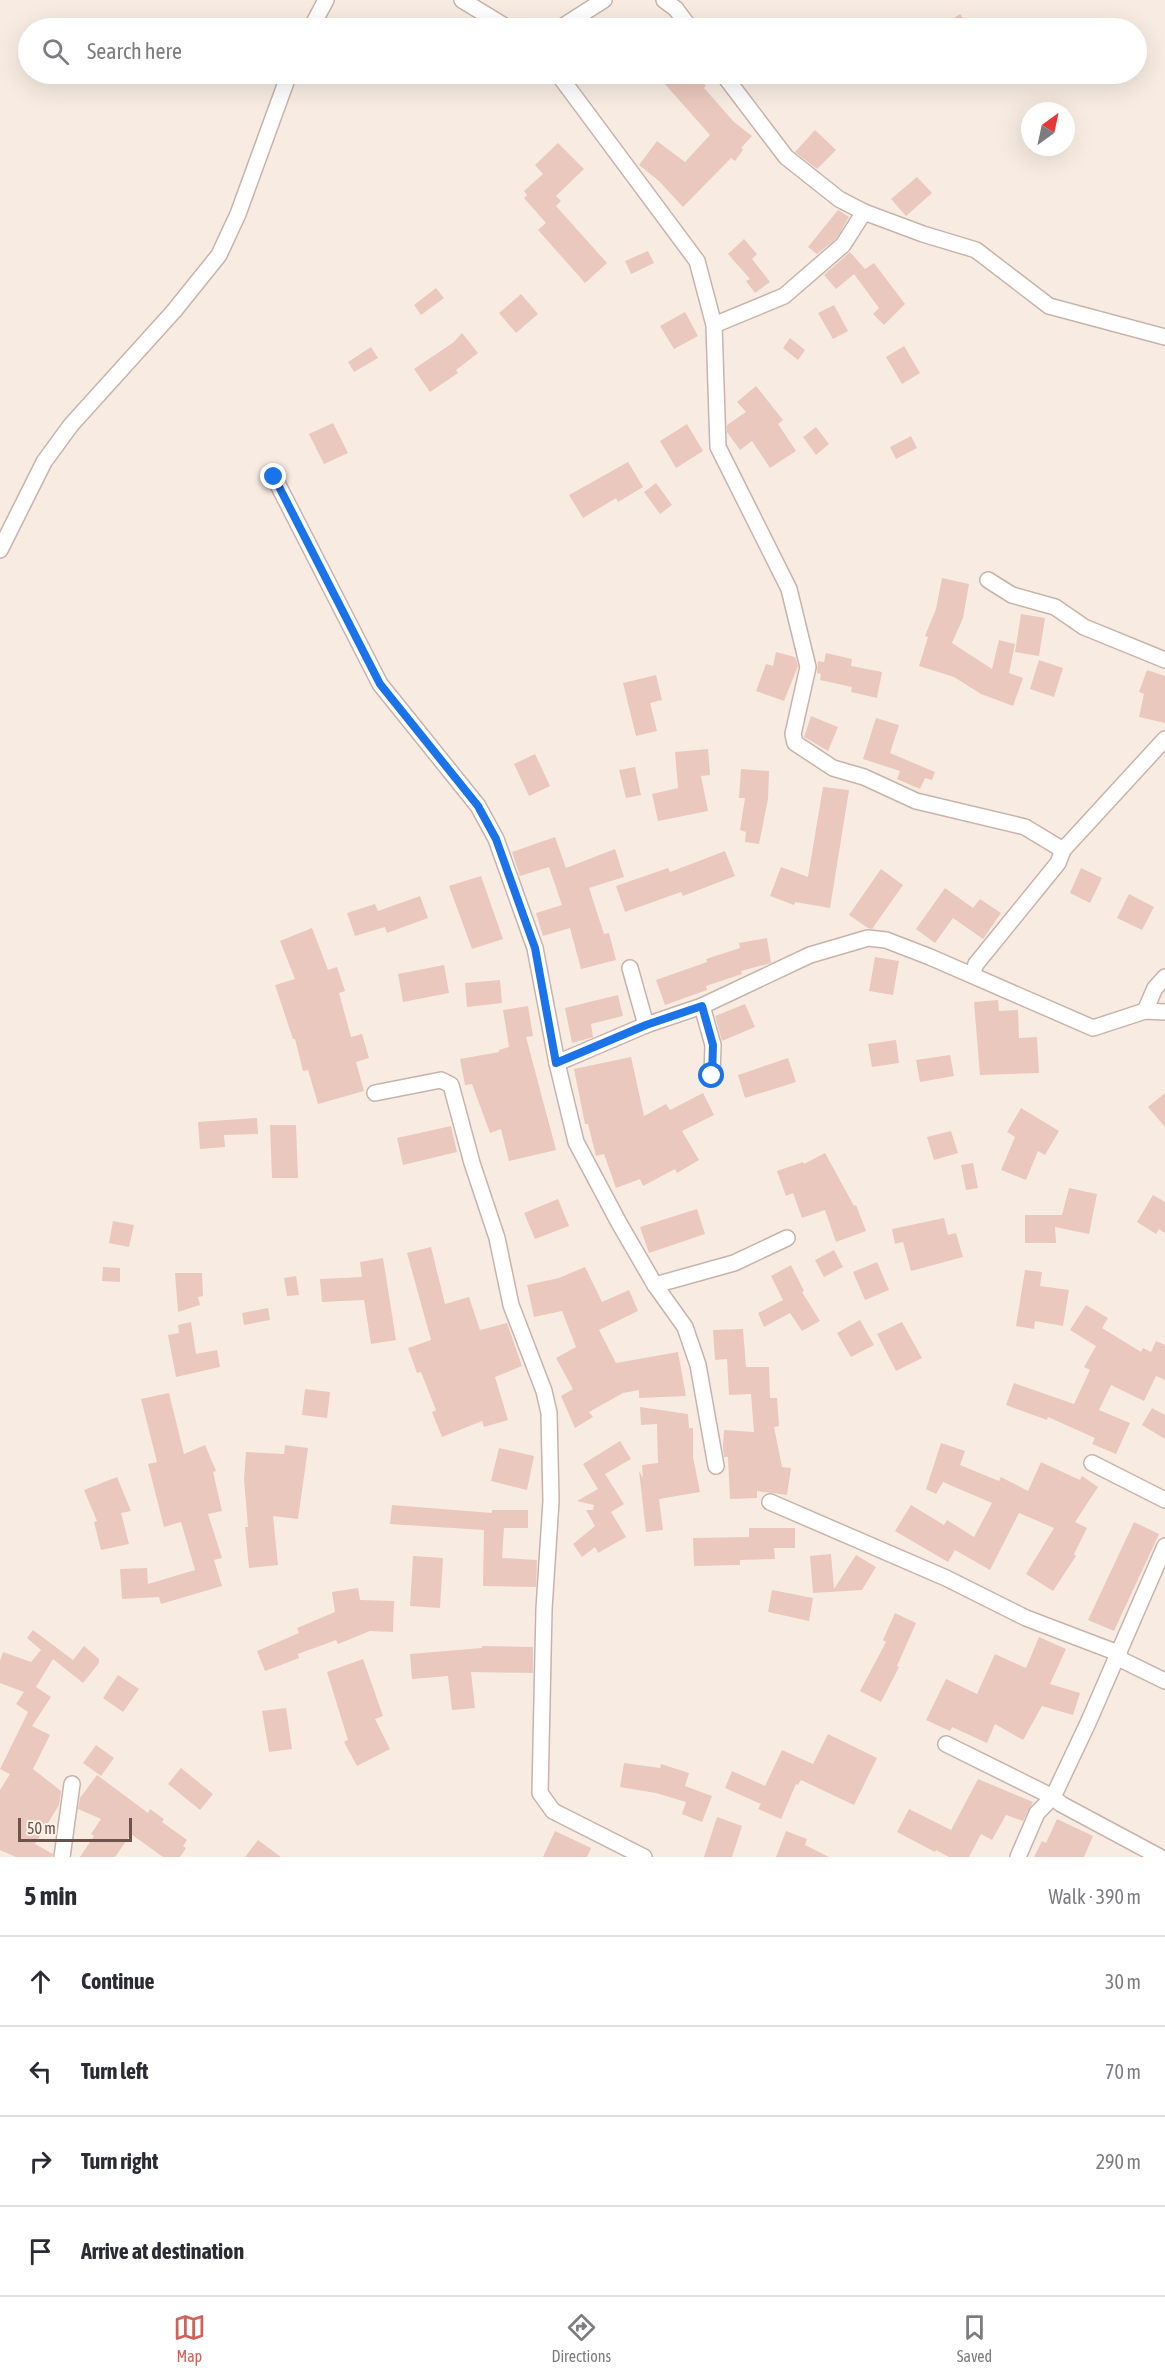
<!DOCTYPE html>
<html lang="en">
<head>
<meta charset="utf-8">
<style>
	:root { --surface:#fff; --page:#f2f2f3; --text:#2b2b33; --muted:#7c7c81; --line:#e1e1e2; --accent:#d36056 }
	body { margin:0; font-family:"Asap Condensed",sans-serif; background:var(--page); color:var(--text) }
	.compass { position:absolute; left:1021px; top:102px; width:54px; height:54px; border-radius:50%; background:var(--surface); box-shadow:0 6px 24px #0002; rotate:33deg }
	.scale { position:absolute; left:18px; bottom:15px; width:114px; box-sizing:border-box; padding-left:6px; border:3px solid #6c534c; border-top:0; font-size:16px; line-height:21px; white-space:nowrap; color:#6c534c; -webkit-text-stroke:4px #fcf1e7; paint-order:stroke }
	.stop { position:absolute; width:18px; height:18px; margin:-14px; border:4px solid #1a73e8; border-radius:50%; background:#fff }
	.stop.end { background:#1a73e8; border-color:#fff; box-shadow:0 2px 6px #0008 }
	.list { margin:0; padding:0; list-style:none }
	h2 { display:flex; justify-content:space-between; align-items:center; height:78px; margin:0; padding:0 24px; font-size:26px }
	h2 small { font-size:20px; font-weight:400; color:var(--muted) }
	.list li { display:grid; grid-template-columns:39px 1fr auto; gap:18px; align-items:center; box-sizing:border-box; height:90px; padding:0 24px; border-top:2px solid var(--line) }
	.list b { display:block; font-size:22px; white-space:nowrap }
	.list em { font-size:20px; font-style:normal; color:var(--muted) }
	.icon { flex:none; width:33px; height:33px; fill:none; stroke:currentColor; stroke-width:2; stroke-linecap:round; stroke-linejoin:round }
	.map { position:relative; flex:none; width:1165px; height:1857px; overflow:hidden }
	.search { position:absolute; background:var(--surface); box-shadow:0 6px 24px #0002; left:18px; right:18px; top:18px; height:66px; display:flex; align-items:center; gap:15px; box-sizing:border-box; padding:0 21px; border-radius:33px; color:var(--muted); font-size:22px }
	.sheet { height:438px; background:var(--surface) }
	nav { display:flex; justify-content:space-around; align-items:center; box-sizing:border-box; height:84px; border-top:2px solid var(--line); background:var(--surface); font-size:16px; color:var(--muted) }
	nav a { display:grid; justify-items:center; gap:3px }
	nav .on { color:var(--accent) }
	.map>svg:first-child { display:block }
	.building { fill:#eac8bd }
	.lines { fill:none; stroke-linecap:round; stroke-linejoin:round }
	.minor-casing { stroke:#c7b3ab; stroke-width:18 }
	.minor { stroke:#fff; stroke-width:15 }
	.route { stroke:#1a73e8; stroke-width:8 }
</style>
</head>
<body>
<div class="map">
<svg width="1165" height="1857" viewBox="0 0 1165 1857">
	<rect width="100%" height="100%" fill="#f8ece2"/>
	<g class="building">
		<path d="M960,14L970,28H939Z"/>
		<path d="M656,74H696L706,86L704,88L734,122L752,136L741,148L743,150L735,161L731,158L683,207L659,181L639,165L657,141L685,162L710,135Z"/>
		<path d="M815,130L836,150L817,169L795,152Z"/>
		<path d="M558,143L584,169L556,196L561,201L556,206L607,263L585,283L538,230L546,223L524,198L527,195L524,191L543,174L535,165Z"/>
		<path d="M917,177L932,193L906,216L891,199Z"/>
		<path d="M838,210L849,217L836,239L817,254L808,247Z"/>
		<path d="M744,239L757,254L752,259L770,282L755,293L746,281L750,279L728,254Z"/>
		<path d="M648,251L654,263L631,274L625,261Z"/>
		<path d="M850,252L865,269L874,263L905,304L884,325L873,314L879,308L854,274L836,289L824,275Z"/>
		<path d="M436,288L444,298L421,315L414,305Z"/>
		<path d="M521,294L538,314L516,333L499,313Z"/>
		<path d="M834,305L848,331L833,339L818,313Z"/>
		<path d="M685,312L698,336L674,349L660,326Z"/>
		<path d="M462,333L478,353L456,370L458,373L430,392L414,369L454,342Z"/>
		<path d="M790,338L805,350L798,360L783,348Z"/>
		<path d="M904,346L920,373L902,384L886,357Z"/>
		<path d="M371,347L378,358L354,372L348,362Z"/>
		<path d="M756,386L783,420L778,424L796,451L770,468L752,441L740,450L727,432V425L746,412L737,402Z"/>
		<path d="M333,423L348,453L324,464L309,434Z"/>
		<path d="M687,424L703,451L676,468L660,441Z"/>
		<path d="M816,427L829,444L816,455L803,437Z"/>
		<path d="M911,436L917,448L896,459L890,447Z"/>
		<path d="M628,462L643,487L618,502L616,498L583,518L569,495Z"/>
		<path d="M656,483L672,505L660,514L644,492Z"/>
		<path d="M942,578L969,584L963,618L952,643L992,669L999,640L1015,644L1009,673L1023,678L1013,706L981,694L954,677L919,666L928,637L925,636L936,609Z"/>
		<path d="M1021,614L1045,618L1039,656L1015,652Z"/>
		<path d="M776,652L795,657L798,666L784,701L756,691L766,664L773,666Z"/>
		<path d="M826,653L852,659L851,666L882,672L877,698L851,692L852,687L820,680L821,674L817,673L818,661L824,662Z"/>
		<path d="M1039,660L1063,668L1054,697L1030,689Z"/>
		<path d="M1147,670L1165,676V723L1139,717L1144,694L1139,692Z"/>
		<path d="M656,675L662,700L650,703L657,731L636,736L623,683Z"/>
		<path d="M811,716L838,727L828,751L804,737Z"/>
		<path d="M876,718L899,725L890,753L935,772L932,780L925,778L920,789L897,779L900,771L863,759Z"/>
		<path d="M708,749L710,775L701,776L708,811L658,821L652,794L678,788L675,752Z"/>
		<path d="M535,754L550,786L529,796L514,764Z"/>
		<path d="M635,767L641,795L626,798L619,770Z"/>
		<path d="M741,769L769,771L768,799L759,844L745,842L746,832L740,830L745,798H739Z"/>
		<path d="M823,787L849,790L830,908L795,902L794,905L770,896L781,867L808,877Z"/>
		<path d="M555,837L566,868L615,849L624,877L589,888L604,934L609,933L616,960L581,969L570,928L543,936L536,913L562,905L549,867L520,876L512,852Z"/>
		<path d="M725,851L735,876L683,896L681,892L625,912L616,886L668,868L670,872Z"/>
		<path d="M1081,868L1102,878L1090,903L1070,893Z"/>
		<path d="M881,869L903,885L872,929L868,928L849,915Z"/>
		<path d="M481,876L503,939L472,949L449,886Z"/>
		<path d="M945,888L973,908L980,899L1001,913L983,939L953,918L935,943L916,929Z"/>
		<path d="M1129,894L1154,907L1142,930L1117,918Z"/>
		<path d="M420,896L428,918L387,933L385,927L355,936L347,913L375,904L378,911Z"/>
		<path d="M312,928L328,970L337,967L345,991L339,993L351,1037L362,1034L369,1058L356,1062L364,1091L318,1104L308,1070L303,1071L295,1039H293L275,985L295,979L280,941Z"/>
		<path d="M767,938L771,963L741,971L742,974L706,986L707,990L665,1005L656,980L707,962L706,959L740,948L739,943Z"/>
		<path d="M875,957L899,961L893,995L869,991Z"/>
		<path d="M444,965L449,993L403,1002L398,974Z"/>
		<path d="M500,980L502,1003L467,1007L465,983Z"/>
		<path d="M618,995L623,1016L591,1024L593,1037L572,1043L565,1008Z"/>
		<path d="M998,1000L999,1011L1018,1010L1019,1038L1037,1037L1039,1073L980,1075L974,1002Z"/>
		<path d="M745,1004L755,1027L722,1041L715,1016Z"/>
		<path d="M528,1006L533,1036L526,1037L556,1150L509,1161L501,1129L490,1133L472,1084L465,1085L460,1059L499,1052V1050L509,1047L503,1010Z"/>
		<path d="M896,1040L899,1063L872,1067L868,1044Z"/>
		<path d="M950,1055L954,1076L920,1082L916,1060Z"/>
		<path d="M631,1057L644,1116L666,1104L670,1110L703,1093L714,1115L682,1131L699,1160L677,1173L675,1169L643,1186L640,1179L616,1188L604,1154L596,1156L588,1124H585L574,1069Z"/>
		<path d="M788,1058L796,1082L745,1098L738,1075Z"/>
		<path d="M1165,1093V1127L1148,1107Z"/>
		<path d="M1021,1108L1059,1131L1045,1155L1038,1151L1026,1180L1001,1170L1015,1137L1007,1132Z"/>
		<path d="M257,1118L258,1134L224,1135L225,1147L200,1149L198,1122Z"/>
		<path d="M270,1125H296L298,1178H272Z"/>
		<path d="M451,1126L457,1152L403,1165L397,1138Z"/>
		<path d="M951,1131L958,1153L934,1160L927,1137Z"/>
		<path d="M825,1153L854,1206L856,1205L866,1231L836,1242L825,1210L802,1218L793,1193L786,1196L777,1171L803,1162L804,1164Z"/>
		<path d="M973,1163L978,1188L966,1190L961,1165Z"/>
		<path d="M1069,1188L1097,1194L1089,1234L1055,1227L1056,1243H1025V1215H1062Z"/>
		<path d="M1153,1195L1165,1202V1233L1159,1229L1156,1234L1137,1222Z"/>
		<path d="M558,1199L569,1226L535,1239L524,1213Z"/>
		<path d="M697,1209L705,1234L649,1253L640,1227Z"/>
		<path d="M944,1218L948,1235L956,1233L963,1257L911,1271L903,1242L895,1244L892,1229Z"/>
		<path d="M113,1221L134,1225L129,1247L109,1243Z"/>
		<path d="M431,1247L445,1304L469,1297L480,1330L507,1323L522,1366L495,1377L508,1420L484,1427L482,1421L442,1437L432,1412L436,1410L421,1372L417,1373L408,1348L431,1340L407,1253Z"/>
		<path d="M834,1250L843,1267L824,1277L815,1260Z"/>
		<path d="M383,1258L396,1340L371,1344L364,1300L322,1302L320,1279L362,1277L360,1262Z"/>
		<path d="M877,1262L889,1290L865,1300L853,1272Z"/>
		<path d="M791,1265L804,1291L802,1292L820,1321L802,1331L790,1313L764,1327L758,1313L783,1300L771,1276Z"/>
		<path d="M103,1267L120,1268V1282L102,1281Z"/>
		<path d="M585,1267L602,1302L629,1290L638,1311L599,1330L616,1363L678,1352L686,1396L639,1398V1390L623,1393L589,1412L593,1417L575,1428L561,1396L573,1389L556,1358L576,1347L562,1311L534,1317L527,1285L559,1278Z"/>
		<path d="M1025,1270L1042,1272L1040,1286L1069,1290L1063,1326L1035,1321L1034,1329L1016,1326Z"/>
		<path d="M175,1273H202L203,1296L198,1297L200,1305L178,1312Z"/>
		<path d="M296,1276L299,1295L287,1296L284,1278Z"/>
		<path d="M1086,1305L1108,1318L1102,1328L1141,1352L1143,1348L1151,1352L1156,1341L1165,1345V1380L1156,1376L1144,1401L1111,1385L1099,1410L1130,1423L1116,1454L1092,1444L1095,1438L1048,1417L1047,1420L1006,1405L1014,1383L1074,1404L1090,1370L1084,1367L1096,1346L1070,1330Z"/>
		<path d="M268,1308L270,1320L244,1325L242,1313Z"/>
		<path d="M860,1320L874,1345L851,1357L837,1333Z"/>
		<path d="M191,1322L196,1354L217,1350L220,1367L176,1377L168,1335L179,1333L178,1325Z"/>
		<path d="M902,1322L922,1358L896,1371L877,1334Z"/>
		<path d="M743,1329L746,1367H769L770,1398H777L779,1426L774,1427L782,1467L791,1468L787,1495L757,1491V1498L730,1499L728,1457H724L723,1447L724,1430L754,1432L751,1394L729,1395L727,1359L715,1360L713,1330Z"/>
		<path d="M305,1389L330,1392L327,1418L302,1415Z"/>
		<path d="M169,1393L184,1454L205,1445L216,1471L213,1472L222,1511L208,1514L222,1558L214,1560L222,1586L161,1604L159,1597L122,1599L120,1569L147,1568L148,1584L195,1570L181,1522L164,1527L148,1464L157,1462L141,1399Z"/>
		<path d="M640,1407L688,1414L689,1428H693V1457L700,1492L659,1499L663,1530L646,1532L639,1471L643,1478L642,1465L658,1463L657,1424L641,1425Z"/>
		<path d="M1152,1408L1165,1415V1439L1142,1425Z"/>
		<path d="M620,1441L631,1459L605,1474L624,1504L611,1512L626,1537L598,1553L595,1547L582,1557L573,1544L595,1526L586,1510H593L594,1505L577,1501L598,1489L583,1464Z"/>
		<path d="M941,1443L965,1451L960,1465L999,1481L1001,1477L1028,1491L1041,1462L1080,1480L1082,1476L1098,1487L1075,1522L1087,1528L1074,1554L1076,1556L1053,1591L1026,1574L1054,1528L1019,1513L990,1570L955,1550L948,1562L895,1531L911,1505L944,1525L947,1520L974,1537L992,1503L943,1482L936,1494L926,1489Z"/>
		<path d="M285,1445L308,1448L298,1519L273,1516L278,1565L249,1568L245,1527H248L244,1479L246,1452L284,1454Z"/>
		<path d="M499,1448L534,1456L527,1490L491,1481Z"/>
		<path d="M117,1477L131,1511L121,1513L129,1544L101,1550L94,1522L97,1521L84,1490Z"/>
		<path d="M392,1505L492,1513V1510H528V1528H504L502,1558L537,1560L536,1587L483,1586L484,1530L390,1524Z"/>
		<path d="M1134,1522L1159,1534L1114,1631L1088,1620Z"/>
		<path d="M749,1528H795V1548H774L775,1559L740,1560V1565L694,1566L693,1538L749,1537Z"/>
		<path d="M831,1554L834,1589L856,1555L876,1567L862,1590L813,1593L810,1556Z"/>
		<path d="M413,1556L443,1558L440,1608L410,1606Z"/>
		<path d="M358,1588L360,1600L394,1601L393,1632L370,1631L338,1644L336,1640L298,1654L299,1658L265,1671L257,1651L299,1633L297,1628L335,1612L332,1592Z"/>
		<path d="M772,1590L813,1598L809,1621L768,1612Z"/>
		<path d="M895,1613L916,1623L897,1666L899,1667L881,1702L860,1691L886,1642L883,1640Z"/>
		<path d="M33,1630L73,1660L84,1646L99,1659V1663L83,1683L53,1659L36,1687L51,1697L32,1726L50,1735L33,1769L61,1791L59,1805L35,1844L53,1854L52,1857H16L0,1850V1790L10,1774L0,1769L28,1712L16,1704L24,1692L0,1683V1661L3,1652L31,1662L41,1650L27,1638Z"/>
		<path d="M1039,1637L1066,1649L1050,1684L1080,1693L1073,1715L1042,1706L1023,1740L995,1724L987,1743L952,1727L950,1731L926,1720L946,1679L977,1694L995,1654L1026,1668Z"/>
		<path d="M482,1646L533,1647V1673L471,1672L475,1708L452,1710L448,1676L412,1679L410,1654L482,1648Z"/>
		<path d="M363,1659L383,1716L375,1719L390,1749L357,1766L344,1742L348,1740L327,1672Z"/>
		<path d="M118,1675L139,1689L123,1712L103,1698Z"/>
		<path d="M286,1708L292,1749L269,1752L262,1711Z"/>
		<path d="M828,1734L877,1758L854,1805L801,1780L798,1785L796,1784L781,1819L758,1809L761,1804L725,1788L732,1771L765,1786L782,1750L813,1764Z"/>
		<path d="M96,1745L114,1758L101,1776L83,1763Z"/>
		<path d="M624,1763L660,1768L661,1764L689,1773L685,1786L712,1796L702,1822L682,1814L686,1802L656,1793L620,1787Z"/>
		<path d="M181,1768L213,1794L200,1810L168,1784Z"/>
		<path d="M97,1775L148,1813L150,1809L164,1819L162,1822L187,1840L183,1846L186,1848L180,1857H163L131,1834L115,1857H80L94,1836L91,1834L101,1819L78,1809L80,1798Z"/>
		<path d="M978,1779L1033,1802L1023,1821L1006,1815L992,1840L981,1834L969,1857H949L936,1850L935,1852L897,1832L909,1809L951,1830Z"/>
		<path d="M717,1817L742,1826L732,1857H704Z"/>
		<path d="M1057,1819L1093,1836L1084,1857H1034L1042,1841L1046,1843Z"/>
		<path d="M555,1831L591,1848L587,1857H543Z"/>
		<path d="M786,1831L807,1839L805,1845L829,1857H776Z"/>
		<path d="M258,1840L281,1857H245Z"/>
	</g>
	<g class="lines">
		<g class="minor-casing">
			<g id="minor">
				<path d="M462,0L508,28"/>
				<path d="M664,0L676,9L690,28"/>
				<path d="M311,28L326,0"/>
				<path d="M560,28L604,0"/>
				<path d="M558,74L697,261L714,325L718,447L789,589L808,667L793,734L795,743L833,768L864,777L916,801L1025,827L1063,850"/>
				<path d="M864,212L923,234L976,250L1049,306L1165,337"/>
				<path d="M714,325L784,296L843,245L864,212L839,199L786,157L723,74"/>
				<path d="M274,477L380,684L478,806L496,839L535,948L557,1063L576,1142L619,1223L655,1285L685,1327L698,1365L716,1466"/>
				<path d="M0,550L44,462L71,425L174,311L219,255L238,214L289,74"/>
				<path d="M988,580L1012,595L1055,607L1084,627L1165,660"/>
				<path d="M630,968L646,1025"/>
				<path d="M972,975L976,964L1058,863L1063,850L1165,739"/>
				<path d="M702,1006L713,1045L712,1076"/>
				<path d="M1145,1011L1155,988L1165,977"/>
				<path d="M557,1063L646,1025L702,1006L810,955L868,938L886,940L930,957L1093,1028L1145,1011L1165,1012"/>
				<path d="M375,1093L441,1080L451,1085L472,1163L497,1238L511,1305L544,1391L549,1413L551,1501L544,1609L540,1793L553,1811L644,1857"/>
				<path d="M655,1285L734,1263L787,1238"/>
				<path d="M1092,1463L1165,1500"/>
				<path d="M770,1502L946,1578L1026,1618L1118,1653L1122,1660L1165,1681"/>
				<path d="M946,1744L1053,1797L1061,1804L1160,1857"/>
				<path d="M62,1857L72,1784"/>
				<path d="M1018,1857L1037,1813L1053,1797L1088,1723L1165,1546"/>
			</g>
		</g>
		<use href="#minor" class="minor"/>
	</g>
	<g class="lines">
		<path class="route" d="M274,477L380,684L478,806L496,839L535,948L556,1063L646,1025L702,1006L713,1045L712,1076"/>
	</g>
</svg>
<svg class="compass" viewBox="-18 -18 36 36"><path d="M0-13l5 13h-10z" fill="#e53935"/><path d="M0 13l5-13h-10z" fill="#7c7c81"/></svg>
<div class="scale">50 m</div>
<div class="stop" style="left:712px;top:1076px"></div>
<div class="stop end" style="left:274px;top:477px"></div>
<div class="search"><svg class="icon" aria-label="search" viewBox="0 0 24 24"><circle cx="10" cy="10" r="6"/><path d="M15 15l6 6"/></svg>Search here</div>
</div>
<section class="sheet">
<h2>5 min<small>Walk · 390 m</small></h2>
<ul class="list">
<li><svg class="icon" aria-label="ahead" viewBox="0 0 24 24"><path d="M12 20V5M6 11l6-6 6 6"/></svg><div><b>Continue</b></div><em>30 m</em></li>
<li><svg class="icon" aria-label="left" viewBox="0 0 24 24"><path d="M17 20v-9H6M10 6l-5 5 5 5"/></svg><div><b>Turn left</b></div><em>70 m</em></li>
<li><svg class="icon" aria-label="right" viewBox="0 0 24 24"><path d="M7 20v-9h11M14 6l5 5-5 5"/></svg><div><b>Turn right</b></div><em>290 m</em></li>
<li><svg class="icon" aria-label="arrive" viewBox="0 0 24 24"><path d="M6 21V4h12l-3 4 3 4H6"/></svg><div><b>Arrive at destination</b></div></li>
</ul>
</section>
<nav>
<a class="on"><svg class="icon" aria-label="map" viewBox="0 0 24 24"><path d="M3 6l6-2 6 2 6-2v14l-6 2-6-2-6 2zM9 4v14M15 6v14"/></svg>Map</a>
<a><svg class="icon" aria-label="directions" viewBox="0 0 24 24"><path d="M12 3l9 9-9 9-9-9zM9 14v-3h6M13 9l2 2-2 2"/></svg>Directions</a>
<a><svg class="icon" aria-label="saved" viewBox="0 0 24 24"><path d="M7 4h10v16l-5-4-5 4z"/></svg>Saved</a>
</nav>
</body>
</html>
